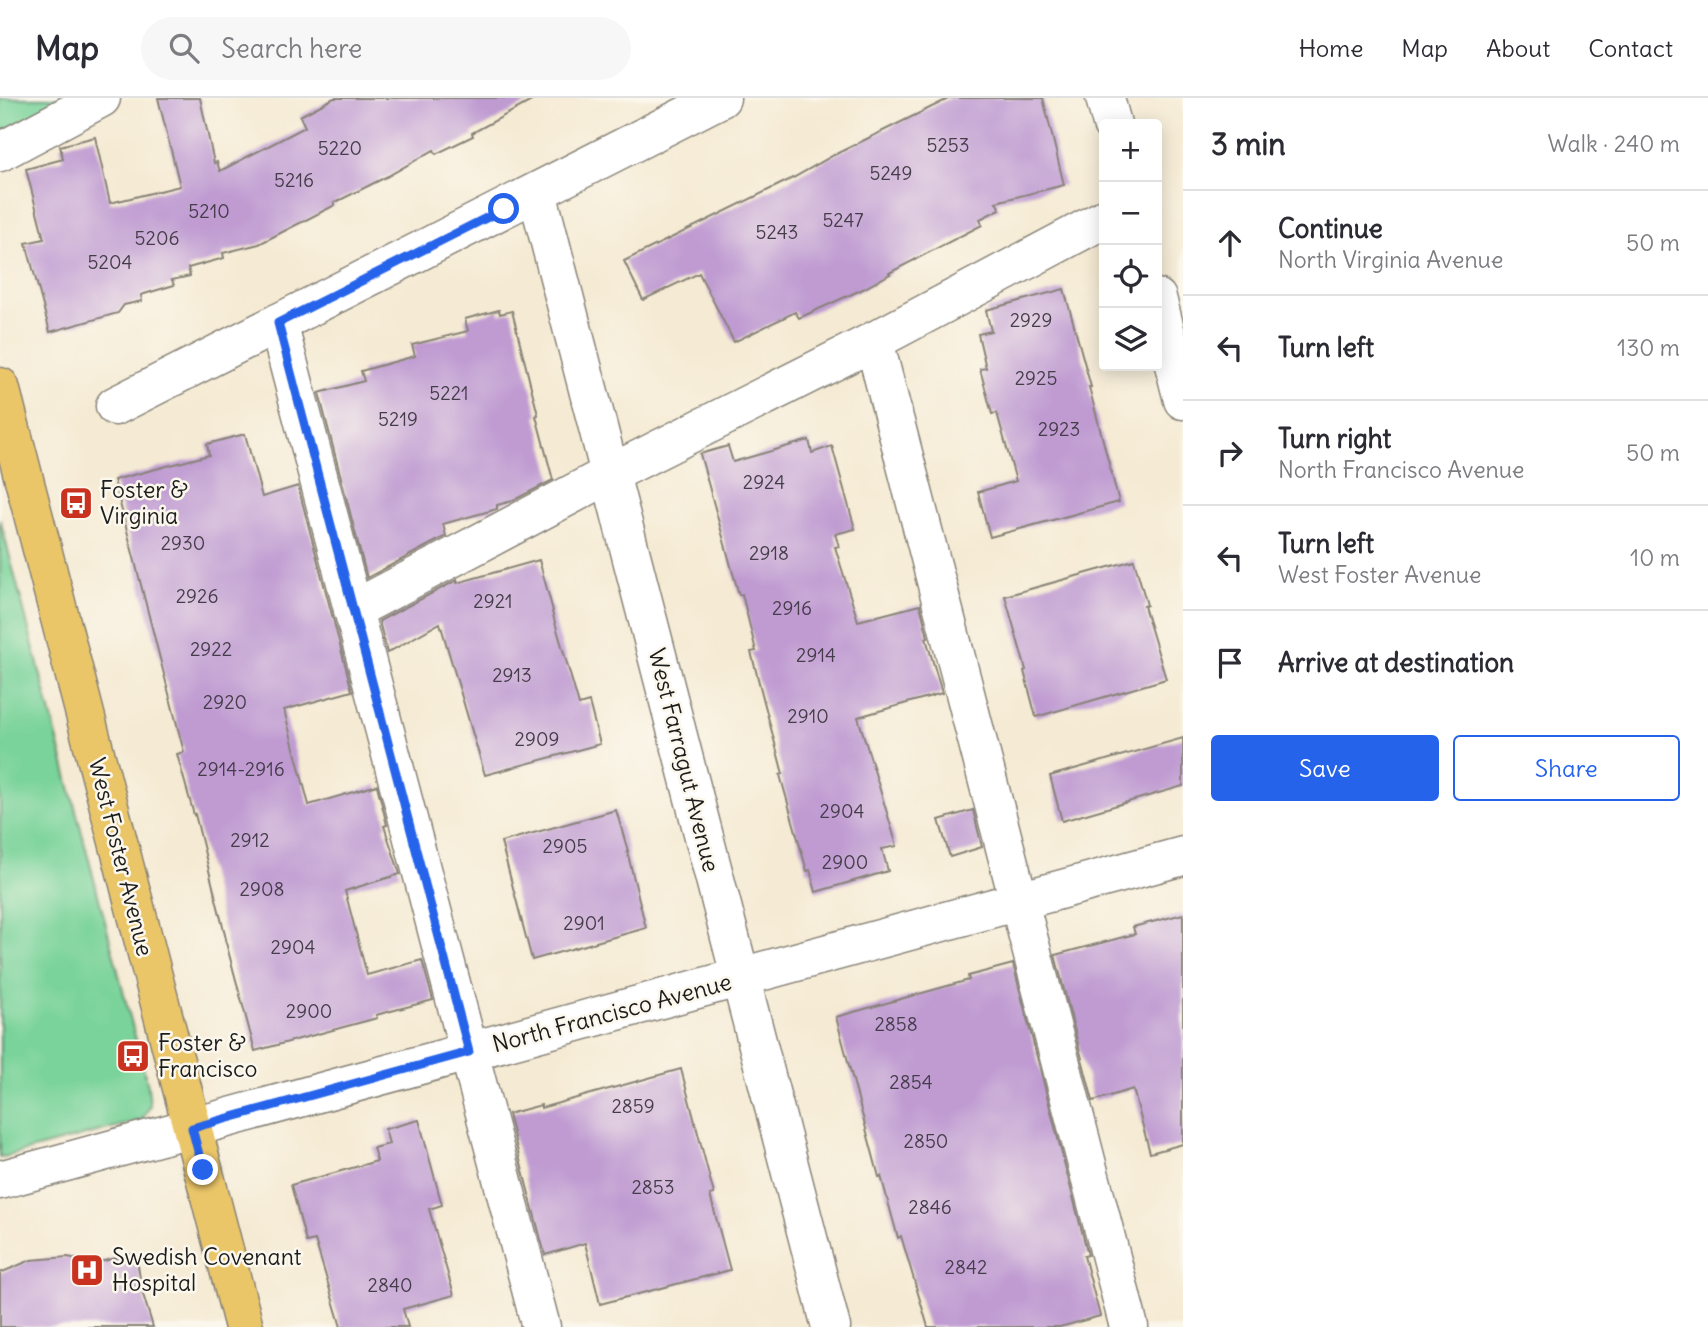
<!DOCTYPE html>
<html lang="en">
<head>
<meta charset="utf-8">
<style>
	:root { --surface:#fff; --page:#f7f7f7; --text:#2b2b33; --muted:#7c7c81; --line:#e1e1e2; --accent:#2563eb }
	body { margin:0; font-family:Delius,sans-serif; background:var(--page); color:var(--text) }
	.controls { position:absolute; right:21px; top:21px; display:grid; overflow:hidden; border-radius:7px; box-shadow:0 4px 18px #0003 }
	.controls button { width:63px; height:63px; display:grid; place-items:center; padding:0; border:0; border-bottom:2px solid var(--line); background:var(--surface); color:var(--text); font:35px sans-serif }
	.stop { position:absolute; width:21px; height:21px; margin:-16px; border:5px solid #2563eb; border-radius:50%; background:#fff }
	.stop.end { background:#2563eb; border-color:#fff; box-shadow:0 2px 7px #0008 }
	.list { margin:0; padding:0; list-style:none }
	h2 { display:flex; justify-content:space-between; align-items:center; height:91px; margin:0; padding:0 28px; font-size:30px }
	h2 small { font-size:23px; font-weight:400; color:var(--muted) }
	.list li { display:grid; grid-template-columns:46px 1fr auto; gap:21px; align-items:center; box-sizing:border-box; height:105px; padding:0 28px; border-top:2px solid var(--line) }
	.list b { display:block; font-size:26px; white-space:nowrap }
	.list p { margin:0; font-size:23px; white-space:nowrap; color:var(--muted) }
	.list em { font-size:23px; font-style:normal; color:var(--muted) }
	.actions { display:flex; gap:14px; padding:21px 28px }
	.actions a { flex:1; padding:16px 0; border:2px solid var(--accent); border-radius:7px; text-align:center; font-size:24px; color:var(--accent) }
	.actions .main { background:var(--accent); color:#fff }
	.icon { flex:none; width:38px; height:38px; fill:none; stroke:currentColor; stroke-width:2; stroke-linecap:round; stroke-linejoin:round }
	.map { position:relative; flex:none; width:1183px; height:1229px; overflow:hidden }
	header { display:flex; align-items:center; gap:42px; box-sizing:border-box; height:98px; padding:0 35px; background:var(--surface); border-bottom:2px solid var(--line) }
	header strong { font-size:33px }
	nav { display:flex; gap:38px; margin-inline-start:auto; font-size:24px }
	.search { width:490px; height:63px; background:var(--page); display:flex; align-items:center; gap:18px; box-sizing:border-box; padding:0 24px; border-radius:38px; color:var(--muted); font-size:26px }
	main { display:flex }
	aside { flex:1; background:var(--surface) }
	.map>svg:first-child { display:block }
	.green { fill:#79d39a; stroke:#4a785b; stroke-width:2 }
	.building { fill:#bf9bd2 }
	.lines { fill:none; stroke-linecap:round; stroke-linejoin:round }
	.minor-casing { stroke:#888378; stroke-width:41 }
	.major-casing { stroke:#888378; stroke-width:41 }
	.minor { stroke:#fff; stroke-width:38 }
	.major { stroke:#ebc669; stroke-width:38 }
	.route { stroke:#2563eb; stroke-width:9 }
	.labels { text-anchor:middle; stroke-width:5; stroke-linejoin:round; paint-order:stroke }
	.number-label { font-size:19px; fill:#453c4a }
	.poi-label { font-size:23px; fill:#1c1c1c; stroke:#fbf7ec; text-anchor:start }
	.street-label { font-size:23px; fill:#1c1c1c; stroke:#fbf7ec }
</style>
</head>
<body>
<header>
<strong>Map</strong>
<div class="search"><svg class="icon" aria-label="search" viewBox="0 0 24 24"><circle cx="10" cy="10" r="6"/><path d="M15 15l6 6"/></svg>Search here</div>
<nav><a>Home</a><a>Map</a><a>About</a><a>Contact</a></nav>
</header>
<main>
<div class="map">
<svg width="1183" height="1229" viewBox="0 0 1183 1229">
	<rect width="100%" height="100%" fill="#fbf7ec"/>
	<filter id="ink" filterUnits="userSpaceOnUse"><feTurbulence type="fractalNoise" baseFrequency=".0143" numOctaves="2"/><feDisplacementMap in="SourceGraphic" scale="14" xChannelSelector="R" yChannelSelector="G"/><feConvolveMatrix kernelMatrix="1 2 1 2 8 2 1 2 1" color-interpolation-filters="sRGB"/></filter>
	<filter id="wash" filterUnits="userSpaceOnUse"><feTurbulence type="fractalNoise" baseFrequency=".00686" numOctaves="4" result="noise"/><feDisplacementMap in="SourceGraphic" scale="28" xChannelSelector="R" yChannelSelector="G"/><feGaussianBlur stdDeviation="1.57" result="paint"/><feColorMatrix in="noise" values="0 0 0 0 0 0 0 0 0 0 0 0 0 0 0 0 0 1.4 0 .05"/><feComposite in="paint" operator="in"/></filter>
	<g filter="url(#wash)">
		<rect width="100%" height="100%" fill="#f5ead3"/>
		<g class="green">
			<path d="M0,0H69L0,35Z"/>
			<path d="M0,421L148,988L150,1008L142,1022L0,1060Z"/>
		</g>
		<g id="blocks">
			<g class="building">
				<path d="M158,0H200L214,65L217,64L220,73L305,29L300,18L334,0H537L472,35L473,38L436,56L434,52L388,78L334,105L335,107L259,146L223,155L224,160L188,170L190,178L172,182L174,187L141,197L142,203L124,207L118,215L50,234L26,145L44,141L26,71L63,61L60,48L95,39L110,105L180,88Z"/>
				<path d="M950,0H1043L1064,87L996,104L1000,111L980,121L982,127L889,175L890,176L863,191L799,220L795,214L734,244L699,175L643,202L624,163L793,80L834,57Z"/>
				<path d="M1064,191L1091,289H1089L1119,404L990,439L978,394L1016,383L997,315L992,316L980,271L986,270L978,236L991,233L986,212Z"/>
				<path d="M499,212L500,216L512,213L538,317L536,318L553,382L512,403L497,407V411L443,426L446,438L367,480L319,295L364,283L361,273L415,258L412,247L468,233L465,221Z"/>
				<path d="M245,336L262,399L298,388L352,593L284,612L309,707L377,687L387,727L384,728L400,776L345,793L367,877L422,862L433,902L376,917L377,920L255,953L225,841H226L195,716L194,717L177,656L184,654L114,382L209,357L207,346Z"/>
				<path d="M809,342L812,355L832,348L855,431L835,436L839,448L835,449L858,523L920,507L928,539L926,540L942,595L858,619L897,748L882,751L888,773L816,794L810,772L807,773L780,677L783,676L751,554L756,553L742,496L739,497L700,356L728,348L733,364Z"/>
				<path d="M539,462L553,513L552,514L579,607L589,604L600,646L485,677L440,525L387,555L379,523L457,482V485Z"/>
				<path d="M1134,462L1147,507L1144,508L1166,581L1036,619L1024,573L1026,572L1005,498Z"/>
				<path d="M1183,640V688L1062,723L1050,678Z"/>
				<path d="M616,712L628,753H627L646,830L532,862L501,744Z"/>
				<path d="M973,712L982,749L950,759L939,722Z"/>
				<path d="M1183,816V1046L1150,1055L1133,991L1093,1003L1055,857L1135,836L1133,829Z"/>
				<path d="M1013,866L1088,1157L1084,1158L1100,1218L1060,1229H928L901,1138L898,1140L881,1078L879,1079L836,919L969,882L968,878Z"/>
				<path d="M681,971L714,1096L710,1097L730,1172L600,1206L585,1145L545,1157L508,1016L541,1007V1010Z"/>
				<path d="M419,1022L442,1107L429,1111L454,1197L403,1211L408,1229H341L315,1142L306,1144L291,1087L377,1063L373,1050L389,1046L385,1031Z"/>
				<path d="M136,1155L142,1193L153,1229H0V1175L31,1162L68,1159L96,1165Z"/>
			</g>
		</g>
	</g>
	<g filter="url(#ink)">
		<use href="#blocks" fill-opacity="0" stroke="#888378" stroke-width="2"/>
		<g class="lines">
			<g class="minor-casing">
				<g id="minor">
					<path d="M1105,0L1112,26"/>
					<path d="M0,54L101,0"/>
					<path d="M537,94L831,1229"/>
					<path d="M1157,200L1183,302"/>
					<path d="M278,225L541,1229"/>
					<path d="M874,243L1129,1229"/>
					<path d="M115,308L721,0"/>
					<path d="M353,512L610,376L874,243L1104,121"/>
					<path d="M0,1082L1183,758"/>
				</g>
			</g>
			<g class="major-casing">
				<path id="major" d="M0,289L244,1229"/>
			</g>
			<use href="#minor" class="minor"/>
			<use href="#major" class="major"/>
		</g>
	</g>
	<g class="lines" filter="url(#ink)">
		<path class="route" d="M203,1072L192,1030L469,954L278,225L504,111"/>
	</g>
	<defs>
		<g id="bus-square" transform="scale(1.75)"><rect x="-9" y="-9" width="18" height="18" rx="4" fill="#c8321e" stroke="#fbf7ec"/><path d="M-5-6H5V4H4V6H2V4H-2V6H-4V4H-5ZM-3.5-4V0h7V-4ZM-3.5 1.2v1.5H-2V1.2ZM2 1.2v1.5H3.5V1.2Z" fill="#fff"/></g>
		<g id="hospital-square" transform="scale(1.75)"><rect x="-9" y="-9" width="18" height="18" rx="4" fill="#c8321e" stroke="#fbf7ec"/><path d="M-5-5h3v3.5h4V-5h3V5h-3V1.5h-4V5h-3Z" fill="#fff"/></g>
	</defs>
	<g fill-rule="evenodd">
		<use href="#bus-square" x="76" y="405"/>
		<use href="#bus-square" x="133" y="958"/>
		<use href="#hospital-square" x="87" y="1172"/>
	</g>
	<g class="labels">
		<g class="number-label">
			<text x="948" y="54">5253</text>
			<text x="340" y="57">5220</text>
			<text x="891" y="82">5249</text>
			<text x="294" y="89">5216</text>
			<text x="209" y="120">5210</text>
			<text x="843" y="129">5247</text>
			<text x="777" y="141">5243</text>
			<text x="157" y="147">5206</text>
			<text x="110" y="171">5204</text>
			<text x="1031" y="229">2929</text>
			<text x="1036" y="287">2925</text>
			<text x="449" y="302">5221</text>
			<text x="398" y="328">5219</text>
			<text x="1059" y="338">2923</text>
			<text x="764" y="391">2924</text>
			<text x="183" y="452">2930</text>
			<text x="769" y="462">2918</text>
			<text x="197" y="505">2926</text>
			<text x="493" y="510">2921</text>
			<text x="792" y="517">2916</text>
			<text x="211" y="558">2922</text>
			<text x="816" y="564">2914</text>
			<text x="512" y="584">2913</text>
			<text x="225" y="611">2920</text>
			<text x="808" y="625">2910</text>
			<text x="537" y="648">2909</text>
			<text x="241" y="678">2914-2916</text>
			<text x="842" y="720">2904</text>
			<text x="250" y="749">2912</text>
			<text x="565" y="755">2905</text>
			<text x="845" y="771">2900</text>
			<text x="262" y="798">2908</text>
			<text x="584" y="832">2901</text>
			<text x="293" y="856">2904</text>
			<text x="309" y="920">2900</text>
			<text x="896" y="933">2858</text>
			<text x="911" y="991">2854</text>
			<text x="633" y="1015">2859</text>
			<text x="926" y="1050">2850</text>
			<text x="653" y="1096">2853</text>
			<text x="930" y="1116">2846</text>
			<text x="966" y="1176">2842</text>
			<text x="390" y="1194">2840</text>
		</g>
		<g class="poi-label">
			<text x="100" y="400">Foster &amp;<tspan x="100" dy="26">Virginia</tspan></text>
			<text x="158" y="953">Foster &amp;<tspan x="158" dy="26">Francisco</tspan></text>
			<text x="112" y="1167">Swedish Covenant<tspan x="112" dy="26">Hospital</tspan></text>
		</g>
		<g class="street-label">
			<text transform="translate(684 662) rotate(76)" y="8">West Farragut Avenue</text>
			<text transform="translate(121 759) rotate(76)" y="8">West Foster Avenue</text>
			<text transform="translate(612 915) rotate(-15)" y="8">North Francisco Avenue</text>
		</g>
	</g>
</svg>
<div class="controls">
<button>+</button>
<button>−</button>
<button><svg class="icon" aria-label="locate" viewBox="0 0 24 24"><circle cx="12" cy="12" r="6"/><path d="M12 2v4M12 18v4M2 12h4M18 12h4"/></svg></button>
<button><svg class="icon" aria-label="layers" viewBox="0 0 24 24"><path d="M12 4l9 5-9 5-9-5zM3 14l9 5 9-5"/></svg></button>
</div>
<div class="stop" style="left:504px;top:111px"></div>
<div class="stop end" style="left:203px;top:1072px"></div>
</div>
<aside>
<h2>3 min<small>Walk · 240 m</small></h2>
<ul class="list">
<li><svg class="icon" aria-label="ahead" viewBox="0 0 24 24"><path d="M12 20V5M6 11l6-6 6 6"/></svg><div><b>Continue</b><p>North Virginia Avenue</p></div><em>50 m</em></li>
<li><svg class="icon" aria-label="left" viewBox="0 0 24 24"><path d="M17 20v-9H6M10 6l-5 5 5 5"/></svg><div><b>Turn left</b></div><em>130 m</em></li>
<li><svg class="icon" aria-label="right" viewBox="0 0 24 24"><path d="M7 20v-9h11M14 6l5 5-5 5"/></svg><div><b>Turn right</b><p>North Francisco Avenue</p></div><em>50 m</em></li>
<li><svg class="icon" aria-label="left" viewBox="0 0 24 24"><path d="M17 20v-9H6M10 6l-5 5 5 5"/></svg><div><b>Turn left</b><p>West Foster Avenue</p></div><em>10 m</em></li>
<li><svg class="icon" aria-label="arrive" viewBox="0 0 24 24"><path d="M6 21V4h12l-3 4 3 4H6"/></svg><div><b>Arrive at destination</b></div></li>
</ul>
<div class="actions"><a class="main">Save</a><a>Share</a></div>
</aside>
</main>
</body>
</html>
